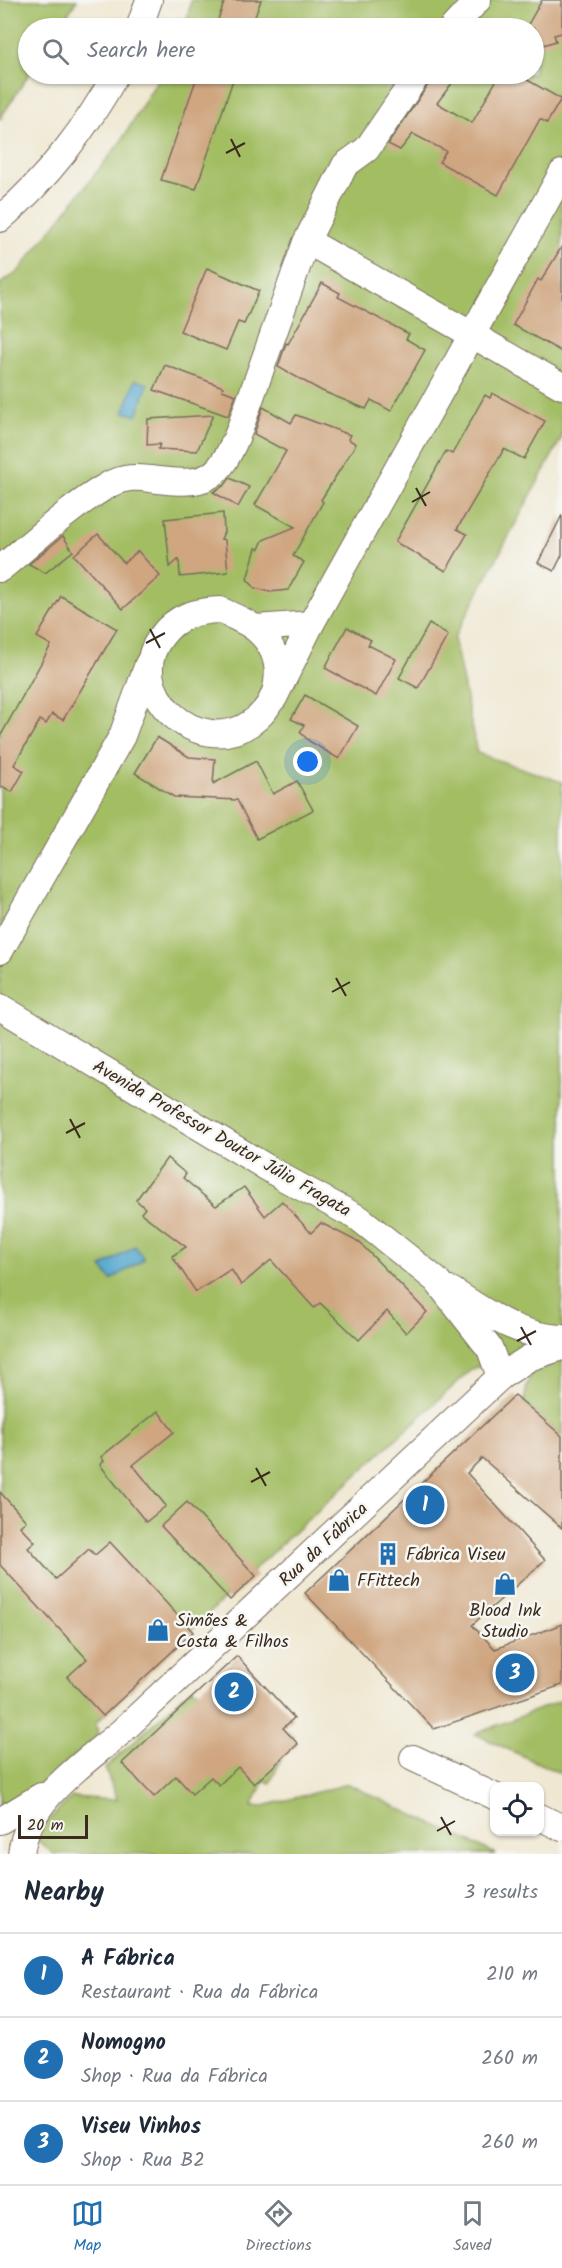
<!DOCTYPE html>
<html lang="en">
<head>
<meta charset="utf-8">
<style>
	:root { --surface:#fff; --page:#f2f2f3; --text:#1f2937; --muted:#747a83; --line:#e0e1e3; --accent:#1f6fb2 }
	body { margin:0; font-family:Kalam,sans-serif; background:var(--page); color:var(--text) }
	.controls { position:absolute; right:18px; bottom:18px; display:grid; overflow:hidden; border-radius:12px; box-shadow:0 2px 4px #0004 }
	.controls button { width:54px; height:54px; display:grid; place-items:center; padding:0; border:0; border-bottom:2px solid var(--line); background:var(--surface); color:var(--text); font:30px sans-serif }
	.scale { position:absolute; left:18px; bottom:15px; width:70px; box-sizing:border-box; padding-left:6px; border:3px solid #3b2a1e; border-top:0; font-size:16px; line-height:21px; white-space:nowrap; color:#3b2a1e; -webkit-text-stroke:4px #f6f6f2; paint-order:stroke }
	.you { position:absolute; left:308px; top:762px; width:21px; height:21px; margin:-15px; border:4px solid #fff; border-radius:50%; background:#1a73e8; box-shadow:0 0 0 9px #1a73e833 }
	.badge { display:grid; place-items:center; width:39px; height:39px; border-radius:50%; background:var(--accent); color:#fff; font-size:20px; font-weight:700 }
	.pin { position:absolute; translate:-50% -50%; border:3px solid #fff; box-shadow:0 2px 6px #0006 }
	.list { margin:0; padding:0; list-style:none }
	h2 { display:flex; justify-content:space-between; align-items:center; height:78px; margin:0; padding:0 24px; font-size:26px }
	h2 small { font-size:20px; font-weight:400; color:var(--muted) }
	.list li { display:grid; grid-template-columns:39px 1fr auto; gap:18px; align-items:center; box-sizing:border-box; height:84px; padding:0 24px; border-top:2px solid var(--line) }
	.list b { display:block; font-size:22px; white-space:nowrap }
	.list p { margin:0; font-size:20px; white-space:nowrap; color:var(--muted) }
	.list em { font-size:20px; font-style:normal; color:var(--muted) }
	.icon { flex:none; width:33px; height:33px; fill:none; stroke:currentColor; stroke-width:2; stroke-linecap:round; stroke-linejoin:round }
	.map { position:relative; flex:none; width:562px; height:1854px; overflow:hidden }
	.search { position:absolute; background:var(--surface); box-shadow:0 2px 4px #0004; left:18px; right:18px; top:18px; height:66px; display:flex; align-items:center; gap:15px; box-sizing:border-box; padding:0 21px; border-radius:33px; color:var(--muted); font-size:22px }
	.sheet { height:330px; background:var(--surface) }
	nav { display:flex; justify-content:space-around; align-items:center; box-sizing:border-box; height:84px; border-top:2px solid var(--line); background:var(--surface); font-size:16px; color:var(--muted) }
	nav a { display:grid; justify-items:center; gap:3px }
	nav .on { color:var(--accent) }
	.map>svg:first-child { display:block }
	.green { fill:#a3bd64; stroke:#6f7441; stroke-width:1.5 }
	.water { fill:#51a6cd; stroke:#466876; stroke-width:1.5 }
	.building { fill:#cfa680 }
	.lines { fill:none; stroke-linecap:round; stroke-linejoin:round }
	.minor-casing { stroke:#7a6c5c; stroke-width:28 }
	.minor { stroke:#fff; stroke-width:26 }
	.ticks { fill:none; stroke:#3b2a1e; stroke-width:2 }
	.labels { text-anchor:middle; stroke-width:5; stroke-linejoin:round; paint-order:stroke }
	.street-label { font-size:18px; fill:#3b2a1e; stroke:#f6f6f2 }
	.poi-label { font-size:18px; fill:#3b2a1e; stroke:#f6f6f2; text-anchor:start }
</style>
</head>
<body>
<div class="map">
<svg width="562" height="1854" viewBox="0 0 562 1854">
	<rect width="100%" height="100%" fill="#f6f6f2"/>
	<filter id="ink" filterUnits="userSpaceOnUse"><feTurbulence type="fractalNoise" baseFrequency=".0167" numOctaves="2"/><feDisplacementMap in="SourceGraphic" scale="12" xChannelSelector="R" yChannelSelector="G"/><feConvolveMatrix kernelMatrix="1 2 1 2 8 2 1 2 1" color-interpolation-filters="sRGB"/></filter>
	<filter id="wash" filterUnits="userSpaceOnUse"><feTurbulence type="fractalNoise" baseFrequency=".008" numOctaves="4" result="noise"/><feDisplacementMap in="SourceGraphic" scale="24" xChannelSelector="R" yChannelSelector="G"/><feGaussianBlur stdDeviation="1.35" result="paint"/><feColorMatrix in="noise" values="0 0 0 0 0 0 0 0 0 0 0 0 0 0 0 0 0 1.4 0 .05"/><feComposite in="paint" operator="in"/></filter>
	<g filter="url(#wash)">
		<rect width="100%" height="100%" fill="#efe7d0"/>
		<g class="green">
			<path d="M0,0H77L59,28H28L29,74L0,119Z"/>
			<path d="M191,0H562V437L454,638L477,753L562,782V1336L472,1369L265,1559L96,1723L98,1735L18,1805L0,1816V284L18,272L122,140L161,74H534V28H182L188,17Z"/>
			<path d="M562,1359V1436L524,1403L527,1384L532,1373Z"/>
			<path d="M192,1688L293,1735L270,1783L264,1780L252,1807H260L348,1784L496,1854H54L32,1836L72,1797L117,1800L105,1768Z"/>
			<path d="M562,1700V1774L475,1734Z"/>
		</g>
		<g class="water">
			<path d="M135,380L148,384L137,416L124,412Z"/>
			<path d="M135,1246L144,1259L111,1280L102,1267Z"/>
		</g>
		<g id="blocks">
			<g class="building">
				<path d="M225,0H261L251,28H215Z"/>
				<path d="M542,0H562V33L554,35L556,41L534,48V28H526Z"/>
				<path d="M198,74H235L196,189L161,180Z"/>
				<path d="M433,75L459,74L437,103L472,123L500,74H517L561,99L547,123L540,119L498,195L439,162L446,151L413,134L400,150L388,144L430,82Z"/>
				<path d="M562,246V352L513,325L538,279L541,281Z"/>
				<path d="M207,268L259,291L244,324L238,322L226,350L180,331Z"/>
				<path d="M322,283L340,293L338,297L409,334L406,339L425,350L391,411L371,400L366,409L322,391L278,367L286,343L288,344Z"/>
				<path d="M165,365L223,387L222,390L236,395L228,416L154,390Z"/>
				<path d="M492,393L545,421L524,459L504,449L457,529L467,534L446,571L395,542L446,451L452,454L485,395L490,398Z"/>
				<path d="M263,407L291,423L296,415L350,435L348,439L356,444L321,500L323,502L293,556L304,562L288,590L270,592L255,588L247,579L256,548L259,549L263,540L295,527L255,505L286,451L254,434Z"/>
				<path d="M213,415L197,451L158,449L160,444L147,445L148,419Z"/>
				<path d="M230,478L249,487L238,507L213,492L225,485Z"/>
				<path d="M223,513L224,532L221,539L225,540L228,572L180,577L179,559L170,567L165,519Z"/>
				<path d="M562,515V555L554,571L538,563Z"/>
				<path d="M98,534L124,563L138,551L160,576L123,609L74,555Z"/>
				<path d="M63,536L73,551L45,573L29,564Z"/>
				<path d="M61,596L117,629L63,720L52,714L46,724L40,720L14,765L24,771L12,792L2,786L0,790V737L51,645L37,637Z"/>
				<path d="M429,624L448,635L418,688L399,678Z"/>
				<path d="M347,627L371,640L368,645L396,659L376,696L325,668Z"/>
				<path d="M305,695L358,726L339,759L309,741L300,732L304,725L291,719Z"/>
				<path d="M157,737L189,757L215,759L213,784L256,761L273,794L297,781L313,810L257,839L237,800L174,797L135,773Z"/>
				<path d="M167,1158L186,1174L183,1178L216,1206L244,1187L265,1216L282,1201L311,1233L321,1223L360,1243L427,1312L406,1333L387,1311L359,1340L320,1303L314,1308L271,1260L241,1285L231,1269L196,1292L172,1256L186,1247L141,1213L145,1208L136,1200Z"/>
				<path d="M515,1395L562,1436V1528L482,1458L467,1473L545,1560L472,1625L495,1649L562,1624V1685L434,1729L305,1593Z"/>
				<path d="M158,1411L174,1432L133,1465L166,1506L146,1522L100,1465L104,1461L101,1457Z"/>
				<path d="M0,1492L26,1521L20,1526L35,1542L28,1548L56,1579L89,1549L95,1555L110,1542L193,1632L103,1716L67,1677L87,1659L0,1565Z"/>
				<path d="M187,1502L256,1576L230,1600L161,1526Z"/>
				<path d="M237,1656L294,1718L283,1728L298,1744L254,1784L238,1767L219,1785L211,1777L192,1794L176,1776L154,1797L122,1763Z"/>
			</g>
		</g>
	</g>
	<g filter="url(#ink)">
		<use href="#blocks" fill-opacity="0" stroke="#7a6c5c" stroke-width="1.5"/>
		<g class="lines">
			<g class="minor-casing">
				<g id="minor">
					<path d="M139,28L149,0"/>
					<path d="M452,28L478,0"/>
					<path d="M0,219C46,180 87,127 116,74"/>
					<path d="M314,245L562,386"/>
					<path d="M0,569C35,540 70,507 110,484C124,477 135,477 150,479C205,486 218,483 239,431L306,242L345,165L367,149L418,74"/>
					<path d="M220,610C232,616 246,621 256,629C288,656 283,701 251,723C198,760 121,690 161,637C176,616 195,611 220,610Z"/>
					<path d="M255,628L311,624"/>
					<path d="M274,698L311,624L562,173"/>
					<path d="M0,951L122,736L148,664"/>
					<path d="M0,1007L286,1179L360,1219L436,1280L490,1349L500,1377"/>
					<path d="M451,1290C489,1314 516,1336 562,1338"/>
					<path d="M413,1758L494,1796"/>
					<path d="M540,1817L562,1828"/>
					<path d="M0,1821L41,1796"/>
					<path d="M21,1854C27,1800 82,1765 121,1732L500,1377L529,1358L562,1347"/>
				</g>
			</g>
			<use href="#minor" class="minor"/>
		</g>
	</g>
	<path class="ticks" d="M231,139L240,157M226,153L245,143M416,488L426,506M412,502L430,492M150,629L160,648M146,643L165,633M336,978L346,996M332,992L350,982M70,1119L80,1138M66,1133L85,1123M521,1327L531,1345M517,1341L536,1331M256,1468L266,1486M251,1482L270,1472M441,1817L451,1835M437,1831L455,1821"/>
	<defs>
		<g id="building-bare" transform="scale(1.8)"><path d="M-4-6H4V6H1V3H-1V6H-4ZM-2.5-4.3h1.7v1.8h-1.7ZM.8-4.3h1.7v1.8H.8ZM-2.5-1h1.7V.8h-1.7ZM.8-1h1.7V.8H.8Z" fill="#1f6fb2" stroke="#f6f6f2" stroke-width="2.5" paint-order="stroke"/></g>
		<g id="shop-bare" transform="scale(1.8)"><path d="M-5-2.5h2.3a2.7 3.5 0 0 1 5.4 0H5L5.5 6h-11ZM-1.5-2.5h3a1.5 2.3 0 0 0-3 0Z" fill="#1f6fb2" stroke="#f6f6f2" stroke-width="2.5" paint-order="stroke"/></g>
	</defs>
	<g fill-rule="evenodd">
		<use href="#building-bare" x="388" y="1554"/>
		<use href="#shop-bare" x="339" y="1580"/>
		<use href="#shop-bare" x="505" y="1584"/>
		<use href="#shop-bare" x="158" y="1630"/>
	</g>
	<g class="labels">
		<g class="street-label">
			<text transform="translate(222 1138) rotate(30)" y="6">Avenida Professor Doutor Júlio Fragata</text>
			<text transform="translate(323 1544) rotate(-43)" y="6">Rua da Fábrica</text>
		</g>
		<g class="poi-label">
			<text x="406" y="1560">Fábrica Viseu</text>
			<text x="357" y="1586">FFittech</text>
			<text x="505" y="1616" text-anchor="middle">Blood Ink<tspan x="505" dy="21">Studio</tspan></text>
			<text x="176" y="1626">Simões &amp;<tspan x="176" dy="21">Costa &amp; Filhos</tspan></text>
		</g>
	</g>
</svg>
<div class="controls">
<button><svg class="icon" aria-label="locate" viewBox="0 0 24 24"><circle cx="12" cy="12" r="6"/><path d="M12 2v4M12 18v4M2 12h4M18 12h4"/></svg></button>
</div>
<div class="scale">20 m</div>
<div class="you"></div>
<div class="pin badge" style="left:425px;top:1505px">1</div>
<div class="pin badge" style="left:234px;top:1692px">2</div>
<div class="pin badge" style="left:515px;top:1673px">3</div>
<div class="search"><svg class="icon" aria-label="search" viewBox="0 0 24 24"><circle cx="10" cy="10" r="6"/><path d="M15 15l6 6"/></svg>Search here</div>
</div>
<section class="sheet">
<h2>Nearby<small>3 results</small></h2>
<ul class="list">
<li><span class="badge">1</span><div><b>A Fábrica</b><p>Restaurant · Rua da Fábrica</p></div><em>210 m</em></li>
<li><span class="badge">2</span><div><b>Nomogno</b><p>Shop · Rua da Fábrica</p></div><em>260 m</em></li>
<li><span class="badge">3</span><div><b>Viseu Vinhos</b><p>Shop · Rua B2</p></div><em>260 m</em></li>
</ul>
</section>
<nav>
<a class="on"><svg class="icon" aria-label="map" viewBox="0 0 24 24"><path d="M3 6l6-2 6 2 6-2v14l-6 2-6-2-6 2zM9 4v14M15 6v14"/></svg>Map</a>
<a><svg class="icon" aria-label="directions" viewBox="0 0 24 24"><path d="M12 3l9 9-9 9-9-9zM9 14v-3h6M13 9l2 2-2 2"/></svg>Directions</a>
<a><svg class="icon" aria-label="saved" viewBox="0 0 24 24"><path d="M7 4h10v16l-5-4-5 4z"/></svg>Saved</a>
</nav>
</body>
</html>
